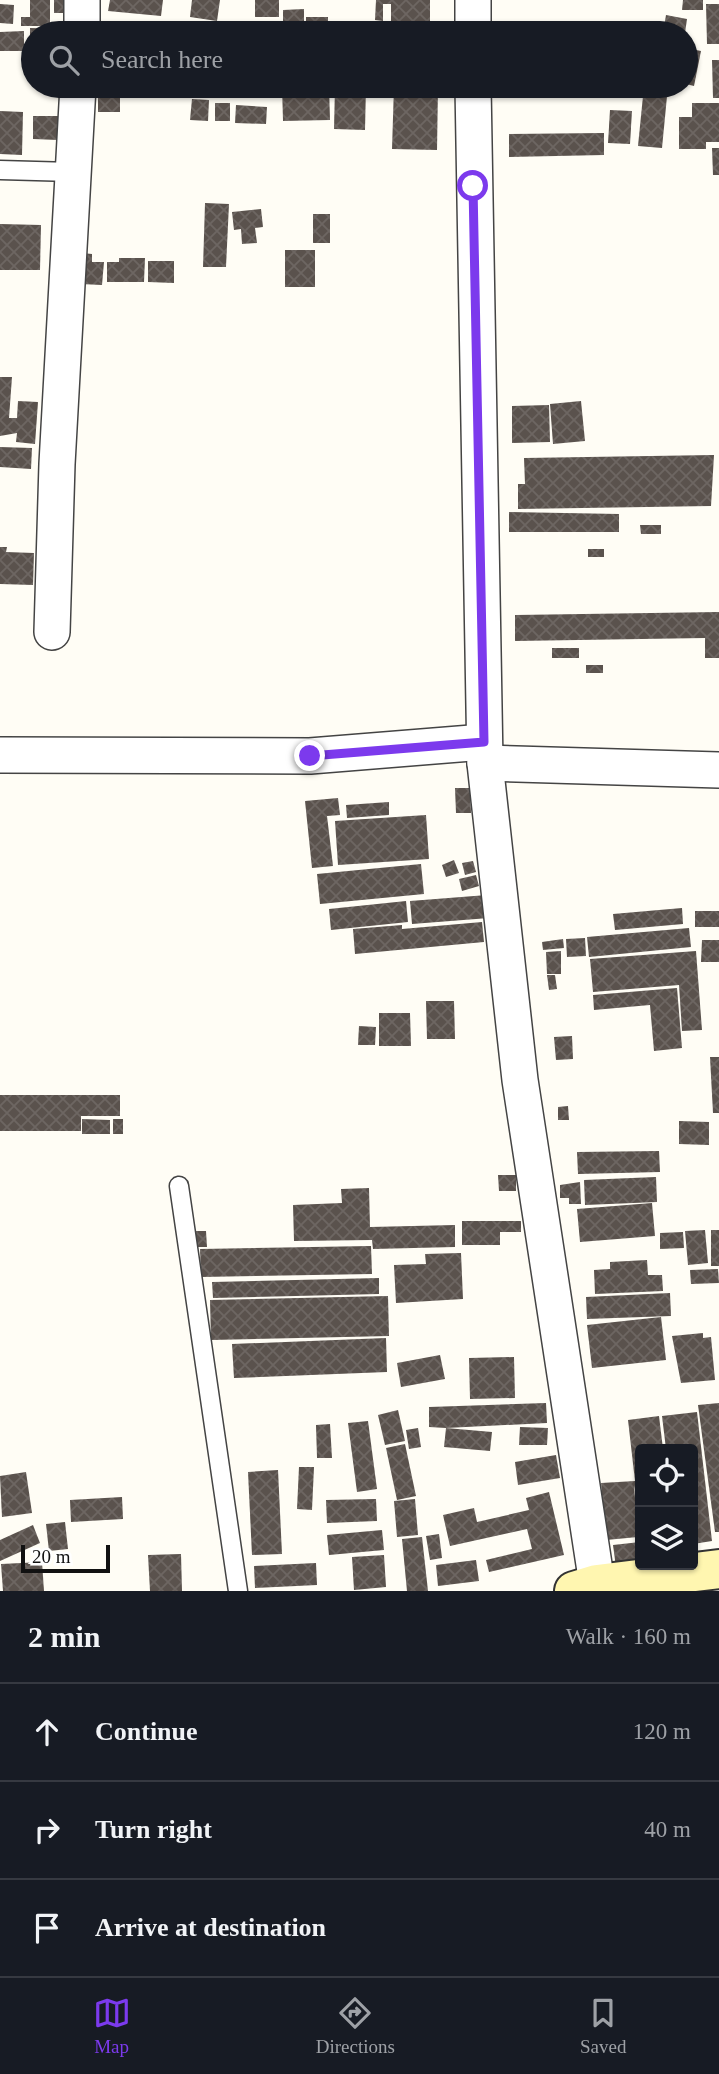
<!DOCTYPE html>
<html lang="en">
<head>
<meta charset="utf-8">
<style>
	:root { --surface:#171b24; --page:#242831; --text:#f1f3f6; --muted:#9ea1a6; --line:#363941; --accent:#7c3aed }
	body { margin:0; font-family:"Times New Roman",serif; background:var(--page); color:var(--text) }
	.controls { position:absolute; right:21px; bottom:21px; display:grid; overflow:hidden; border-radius:7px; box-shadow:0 2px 5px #0004 }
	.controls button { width:63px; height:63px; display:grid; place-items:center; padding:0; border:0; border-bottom:2px solid var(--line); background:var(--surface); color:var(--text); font:35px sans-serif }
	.scale { position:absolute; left:21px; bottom:18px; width:89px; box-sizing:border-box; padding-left:7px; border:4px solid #111; border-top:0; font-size:19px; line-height:24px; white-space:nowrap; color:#111; -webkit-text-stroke:5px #fff; paint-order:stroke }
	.stop { position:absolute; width:21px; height:21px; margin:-16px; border:5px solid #7c3aed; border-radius:50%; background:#fff }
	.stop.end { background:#7c3aed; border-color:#fff; box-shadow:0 2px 7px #0008 }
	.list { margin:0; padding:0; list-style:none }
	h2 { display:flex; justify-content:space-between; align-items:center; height:91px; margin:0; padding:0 28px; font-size:30px }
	h2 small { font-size:23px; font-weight:400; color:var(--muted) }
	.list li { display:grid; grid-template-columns:46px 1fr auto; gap:21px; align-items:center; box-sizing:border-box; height:98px; padding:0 28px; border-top:2px solid var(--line) }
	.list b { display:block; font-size:26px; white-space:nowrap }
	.list em { font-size:23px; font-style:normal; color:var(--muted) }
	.icon { flex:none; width:38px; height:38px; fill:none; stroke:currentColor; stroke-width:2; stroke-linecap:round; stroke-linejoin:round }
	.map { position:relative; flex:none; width:719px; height:1591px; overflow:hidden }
	.search { position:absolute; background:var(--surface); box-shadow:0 2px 5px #0004; left:21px; right:21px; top:21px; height:77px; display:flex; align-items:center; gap:18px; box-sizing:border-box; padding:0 24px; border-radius:38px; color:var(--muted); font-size:26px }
	.sheet { height:385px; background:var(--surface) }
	nav { display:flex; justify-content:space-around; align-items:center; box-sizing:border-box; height:98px; border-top:2px solid var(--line); background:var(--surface); font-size:19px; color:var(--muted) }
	nav a { display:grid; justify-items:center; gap:4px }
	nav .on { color:var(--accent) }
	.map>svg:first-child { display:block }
	.building { fill:url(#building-cross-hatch) }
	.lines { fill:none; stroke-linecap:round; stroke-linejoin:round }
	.service-casing { stroke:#444; stroke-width:21 }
	.minor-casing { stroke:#444; stroke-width:38 }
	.secondary-casing { stroke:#333; stroke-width:42 }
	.service { stroke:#fff; stroke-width:18 }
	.minor { stroke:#fff; stroke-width:35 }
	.secondary { stroke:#fff6b0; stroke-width:38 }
	.route { stroke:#7c3aed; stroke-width:9 }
</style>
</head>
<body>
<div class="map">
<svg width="719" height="1591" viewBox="0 0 719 1591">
	<defs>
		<pattern id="building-cross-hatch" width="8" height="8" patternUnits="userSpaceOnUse" patternTransform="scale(1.75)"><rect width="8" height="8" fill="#5a524d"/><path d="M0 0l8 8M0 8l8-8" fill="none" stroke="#6d6662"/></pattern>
	</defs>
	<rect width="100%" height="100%" fill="#fffdf5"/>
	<g class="building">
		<path d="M30,0H50V26H21V17H30Z"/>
		<rect x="54" y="0" width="17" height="13"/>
		<path d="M110,0H163L161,16L108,11Z"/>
		<path d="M192,0H220L217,21L190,17Z"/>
		<rect x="255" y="0" width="24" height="17"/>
		<path d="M376,0H430V25L391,24V4H383V21L375,20Z"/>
		<path d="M683,0H703V10H682Z"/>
		<path d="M0,4L14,5L13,24L0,23Z"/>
		<path d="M706,4H719V44H707Z"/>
		<path d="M304,9V33H283V10Z"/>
		<path d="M666,15L687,19L685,33H663Z"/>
		<rect x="306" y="17" width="22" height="16"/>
		<rect x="256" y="22" width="23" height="11"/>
		<path d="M204,24L225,26L224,33H203Z"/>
		<path d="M30,28L65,29V33H33V44H30Z"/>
		<path d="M24,31V51H0V32Z"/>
		<path d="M686,48L701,51L694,86L686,84Z"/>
		<path d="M712,60H719V98H713Z"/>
		<rect x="98" y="86" width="22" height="26"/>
		<path d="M198,86H219L218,96L198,94Z"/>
		<path d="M282,86H329L330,120L283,121Z"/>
		<path d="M335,86H366L365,130L334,129Z"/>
		<path d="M394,86H438L437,150L392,149Z"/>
		<path d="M644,86H668L662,148L638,146Z"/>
		<path d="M192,99L209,100L208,121L190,120Z"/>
		<rect x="215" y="103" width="15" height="18"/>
		<path d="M692,103H719V142H706V149H679V117H692Z"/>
		<path d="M236,105L267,107L266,124L235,123Z"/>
		<path d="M610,110L632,111L630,144L608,143Z"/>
		<path d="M0,111L23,112L22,155L0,154Z"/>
		<path d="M33,116H58V140L33,139Z"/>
		<path d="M604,133V155L509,157V134Z"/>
		<path d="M712,148H719V175H713Z"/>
		<path d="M205,203L229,204L226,267H203Z"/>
		<path d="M261,209L263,227L255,228L257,243L242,244L241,229L234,230L232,212Z"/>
		<rect x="313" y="214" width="17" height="29"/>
		<path d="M0,224L41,225L40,270H0Z"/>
		<rect x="285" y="250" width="30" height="37"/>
		<path d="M82,253L92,254V262H104L102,285L80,284Z"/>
		<path d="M119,258H145L144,282H107V262H119Z"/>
		<path d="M148,261H174V283L148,282Z"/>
		<path d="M0,377H12L9,418H17L18,401L38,402L35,444L16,442L17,433L0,436Z"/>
		<path d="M581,401L585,441L553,444L550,404Z"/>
		<path d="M549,405L550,442L512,443V406Z"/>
		<path d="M0,447L32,448L31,469L0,467Z"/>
		<path d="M714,455L711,506L518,509V484H525L524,458Z"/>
		<path d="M509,512L619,514V532H509Z"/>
		<path d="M640,525H661V534H641Z"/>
		<path d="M0,547H7L6,552L34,553L33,585L0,584Z"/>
		<rect x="588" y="549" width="16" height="8"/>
		<path d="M719,612V658H705V638L515,641V615Z"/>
		<rect x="552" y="648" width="27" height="10"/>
		<rect x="586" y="665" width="17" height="8"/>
		<path d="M455,788H470L471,813H456Z"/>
		<path d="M338,798L340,815L327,816L333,866L312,868L305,801Z"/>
		<path d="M389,802V815L347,818L346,805Z"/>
		<path d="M426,815L429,859L338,865L335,821Z"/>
		<path d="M454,860L459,873L446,877L442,865Z"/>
		<path d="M473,861L476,872L465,875L462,863Z"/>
		<path d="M421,864L424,894L320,904L317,874Z"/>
		<path d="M476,875L479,886L462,891L459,879Z"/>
		<path d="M487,895L489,918L412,924L410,901Z"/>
		<path d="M406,901L408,922L331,930L329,909Z"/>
		<path d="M682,908L683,924L615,930L613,914Z"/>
		<rect x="695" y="911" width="24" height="16"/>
		<path d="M482,922L484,942L355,954L353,929L402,925V929Z"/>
		<path d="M689,928L691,947L589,957L587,937Z"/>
		<path d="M585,938L586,956L567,957L566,939Z"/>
		<path d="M563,939L564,948L543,950L542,942Z"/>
		<path d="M702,940H719V962H701Z"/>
		<path d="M561,951V974H547L546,952Z"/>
		<path d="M696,951L702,1030L682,1031L679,985L593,992L590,959Z"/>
		<path d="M547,975H555L557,989L549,990Z"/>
		<path d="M677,988L682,1048L654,1051L650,1005L594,1010L593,995Z"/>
		<path d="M426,1001H454L455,1039H427Z"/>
		<path d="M379,1013H410L411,1046H379Z"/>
		<path d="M359,1026L376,1027L375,1045H358Z"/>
		<path d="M572,1036L573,1059L556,1060L554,1037Z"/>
		<path d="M710,1057H719V1113H713Z"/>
		<path d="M0,1095H120V1116H81V1131H0Z"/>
		<path d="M568,1106L569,1120H558V1107Z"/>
		<path d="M82,1119L110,1120V1134H82Z"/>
		<rect x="113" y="1119" width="10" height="15"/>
		<path d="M679,1121L709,1122V1145L679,1144Z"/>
		<path d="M659,1151L660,1172L578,1174L577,1152Z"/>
		<path d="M498,1175H516V1191H499Z"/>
		<path d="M656,1177L657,1202L585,1205L584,1180Z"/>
		<path d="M580,1182L581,1204H569V1198H560V1185Z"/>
		<path d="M369,1188L370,1227L455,1225V1247L373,1249L372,1240L294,1241L293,1205L342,1203L341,1189Z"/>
		<path d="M652,1203L655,1236L580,1242L577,1209Z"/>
		<path d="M462,1221H521V1232H500V1245H462Z"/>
		<path d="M705,1230L708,1263L688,1265L685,1231Z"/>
		<rect x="711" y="1230" width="8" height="36"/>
		<path d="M193,1231H206L207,1247H193Z"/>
		<path d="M683,1232L684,1248L660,1249V1233Z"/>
		<path d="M371,1246L372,1274L201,1277L200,1249Z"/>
		<path d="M461,1253L463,1299L396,1303L394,1265L426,1264L425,1254Z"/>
		<path d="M647,1260L648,1275H662L663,1291L595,1294L594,1270L610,1269V1262Z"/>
		<path d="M718,1269L719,1283L691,1284L690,1270Z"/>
		<path d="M379,1278V1294L213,1298L212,1282Z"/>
		<path d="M670,1293L671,1316L587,1319L586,1297Z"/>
		<path d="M388,1296L389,1336L211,1340L210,1300Z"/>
		<path d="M661,1317L666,1360L592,1368L587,1325Z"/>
		<path d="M703,1333V1338L711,1337L715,1380L681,1383L672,1336Z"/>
		<path d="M386,1338L387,1372L234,1378L232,1344Z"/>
		<path d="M440,1355L445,1379L401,1387L397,1363Z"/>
		<path d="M514,1357L515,1398L470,1399L469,1358Z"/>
		<path d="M546,1403L547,1423L446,1428L492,1432L490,1451L444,1447L446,1428L429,1427V1407Z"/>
		<path d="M719,1403V1532H715L698,1405Z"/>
		<path d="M398,1410L405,1441L385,1445L378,1415Z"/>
		<path d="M697,1412L712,1541L693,1544V1449H666L662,1416Z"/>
		<path d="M659,1416L663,1449H640V1516L634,1485L638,1537L606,1540L601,1483L635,1481L628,1420Z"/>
		<path d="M368,1421L377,1489L357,1492L348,1423Z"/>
		<path d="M330,1424L332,1458H317L316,1425Z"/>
		<path d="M520,1427L548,1428L547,1445H519Z"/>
		<path d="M418,1428L421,1447L409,1449L406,1430Z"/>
		<path d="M405,1444L416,1496L397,1500L386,1448Z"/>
		<path d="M556,1455L560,1478L518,1485L515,1462Z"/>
		<path d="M299,1467H314L312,1510L297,1509Z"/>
		<path d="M278,1470L282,1554L252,1555L248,1472Z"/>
		<path d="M26,1472L32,1513L2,1517L0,1476Z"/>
		<path d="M549,1492L564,1555L489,1572L486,1560L532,1549L527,1529L450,1546L443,1515L474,1508L477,1522L529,1510L526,1498Z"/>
		<path d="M122,1497L123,1519L71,1522L70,1500Z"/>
		<path d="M376,1499L377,1521L327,1523L326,1500Z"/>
		<path d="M415,1499L418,1535L397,1537L394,1501Z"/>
		<path d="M65,1522L68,1549L49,1551L46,1524Z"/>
		<path d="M33,1525L40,1543L0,1561V1540Z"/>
		<path d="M382,1530L384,1550L329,1555L327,1535Z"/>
		<path d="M439,1534L442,1558L430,1560L426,1536Z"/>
		<path d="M422,1537L428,1591H407L402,1539Z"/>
		<path d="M640,1542V1565L617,1575L613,1545Z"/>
		<path d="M181,1554L182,1591H150L148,1555Z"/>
		<path d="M384,1555L386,1587L354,1590L352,1557Z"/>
		<path d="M476,1560L479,1581L438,1586L436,1565Z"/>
		<path d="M42,1562L44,1591H3L1,1564Z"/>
		<path d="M316,1563L317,1585L255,1588L254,1566Z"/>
	</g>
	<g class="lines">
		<g class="service-casing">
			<g id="service">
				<path d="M0,170L72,172"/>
				<path d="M179,1186L238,1591"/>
			</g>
		</g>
		<g class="minor-casing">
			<g id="minor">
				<path d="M473,0V33"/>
				<path d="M82,33V0"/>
				<path d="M473,86L485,763L520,1080L597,1584"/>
				<path d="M52,632L57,464L78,86"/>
				<path d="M0,755L310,756L484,742"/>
				<path d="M485,763L719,770"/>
			</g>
		</g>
		<g class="secondary-casing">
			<path id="secondary" d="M574,1591L597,1584L719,1569"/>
		</g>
		<use href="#service" class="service"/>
		<use href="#minor" class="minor"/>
		<use href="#secondary" class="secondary"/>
	</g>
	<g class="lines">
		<path class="route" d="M310,756L484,742L473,186"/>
	</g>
</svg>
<div class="controls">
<button><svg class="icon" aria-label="locate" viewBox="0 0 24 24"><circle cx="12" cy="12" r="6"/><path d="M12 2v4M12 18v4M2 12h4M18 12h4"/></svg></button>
<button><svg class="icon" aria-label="layers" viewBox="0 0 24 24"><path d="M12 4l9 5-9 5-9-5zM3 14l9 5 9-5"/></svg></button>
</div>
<div class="scale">20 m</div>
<div class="stop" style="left:473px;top:186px"></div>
<div class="stop end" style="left:310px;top:756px"></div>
<div class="search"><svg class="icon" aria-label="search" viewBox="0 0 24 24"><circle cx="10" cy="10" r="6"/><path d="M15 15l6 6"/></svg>Search here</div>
</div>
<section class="sheet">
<h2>2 min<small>Walk · 160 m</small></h2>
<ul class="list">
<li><svg class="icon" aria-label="ahead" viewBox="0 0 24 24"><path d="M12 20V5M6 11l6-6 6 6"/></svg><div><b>Continue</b></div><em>120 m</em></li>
<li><svg class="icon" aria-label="right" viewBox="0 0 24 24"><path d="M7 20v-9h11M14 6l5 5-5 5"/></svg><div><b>Turn right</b></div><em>40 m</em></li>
<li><svg class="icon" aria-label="arrive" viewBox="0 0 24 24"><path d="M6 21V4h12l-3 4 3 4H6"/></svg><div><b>Arrive at destination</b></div></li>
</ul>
</section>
<nav>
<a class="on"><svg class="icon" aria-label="map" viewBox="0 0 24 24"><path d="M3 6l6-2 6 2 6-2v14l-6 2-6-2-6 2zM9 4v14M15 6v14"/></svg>Map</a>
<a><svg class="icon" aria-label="directions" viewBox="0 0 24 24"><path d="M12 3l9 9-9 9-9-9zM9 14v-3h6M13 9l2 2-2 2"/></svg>Directions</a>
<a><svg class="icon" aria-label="saved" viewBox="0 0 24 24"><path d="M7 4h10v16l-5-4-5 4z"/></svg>Saved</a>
</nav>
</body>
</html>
